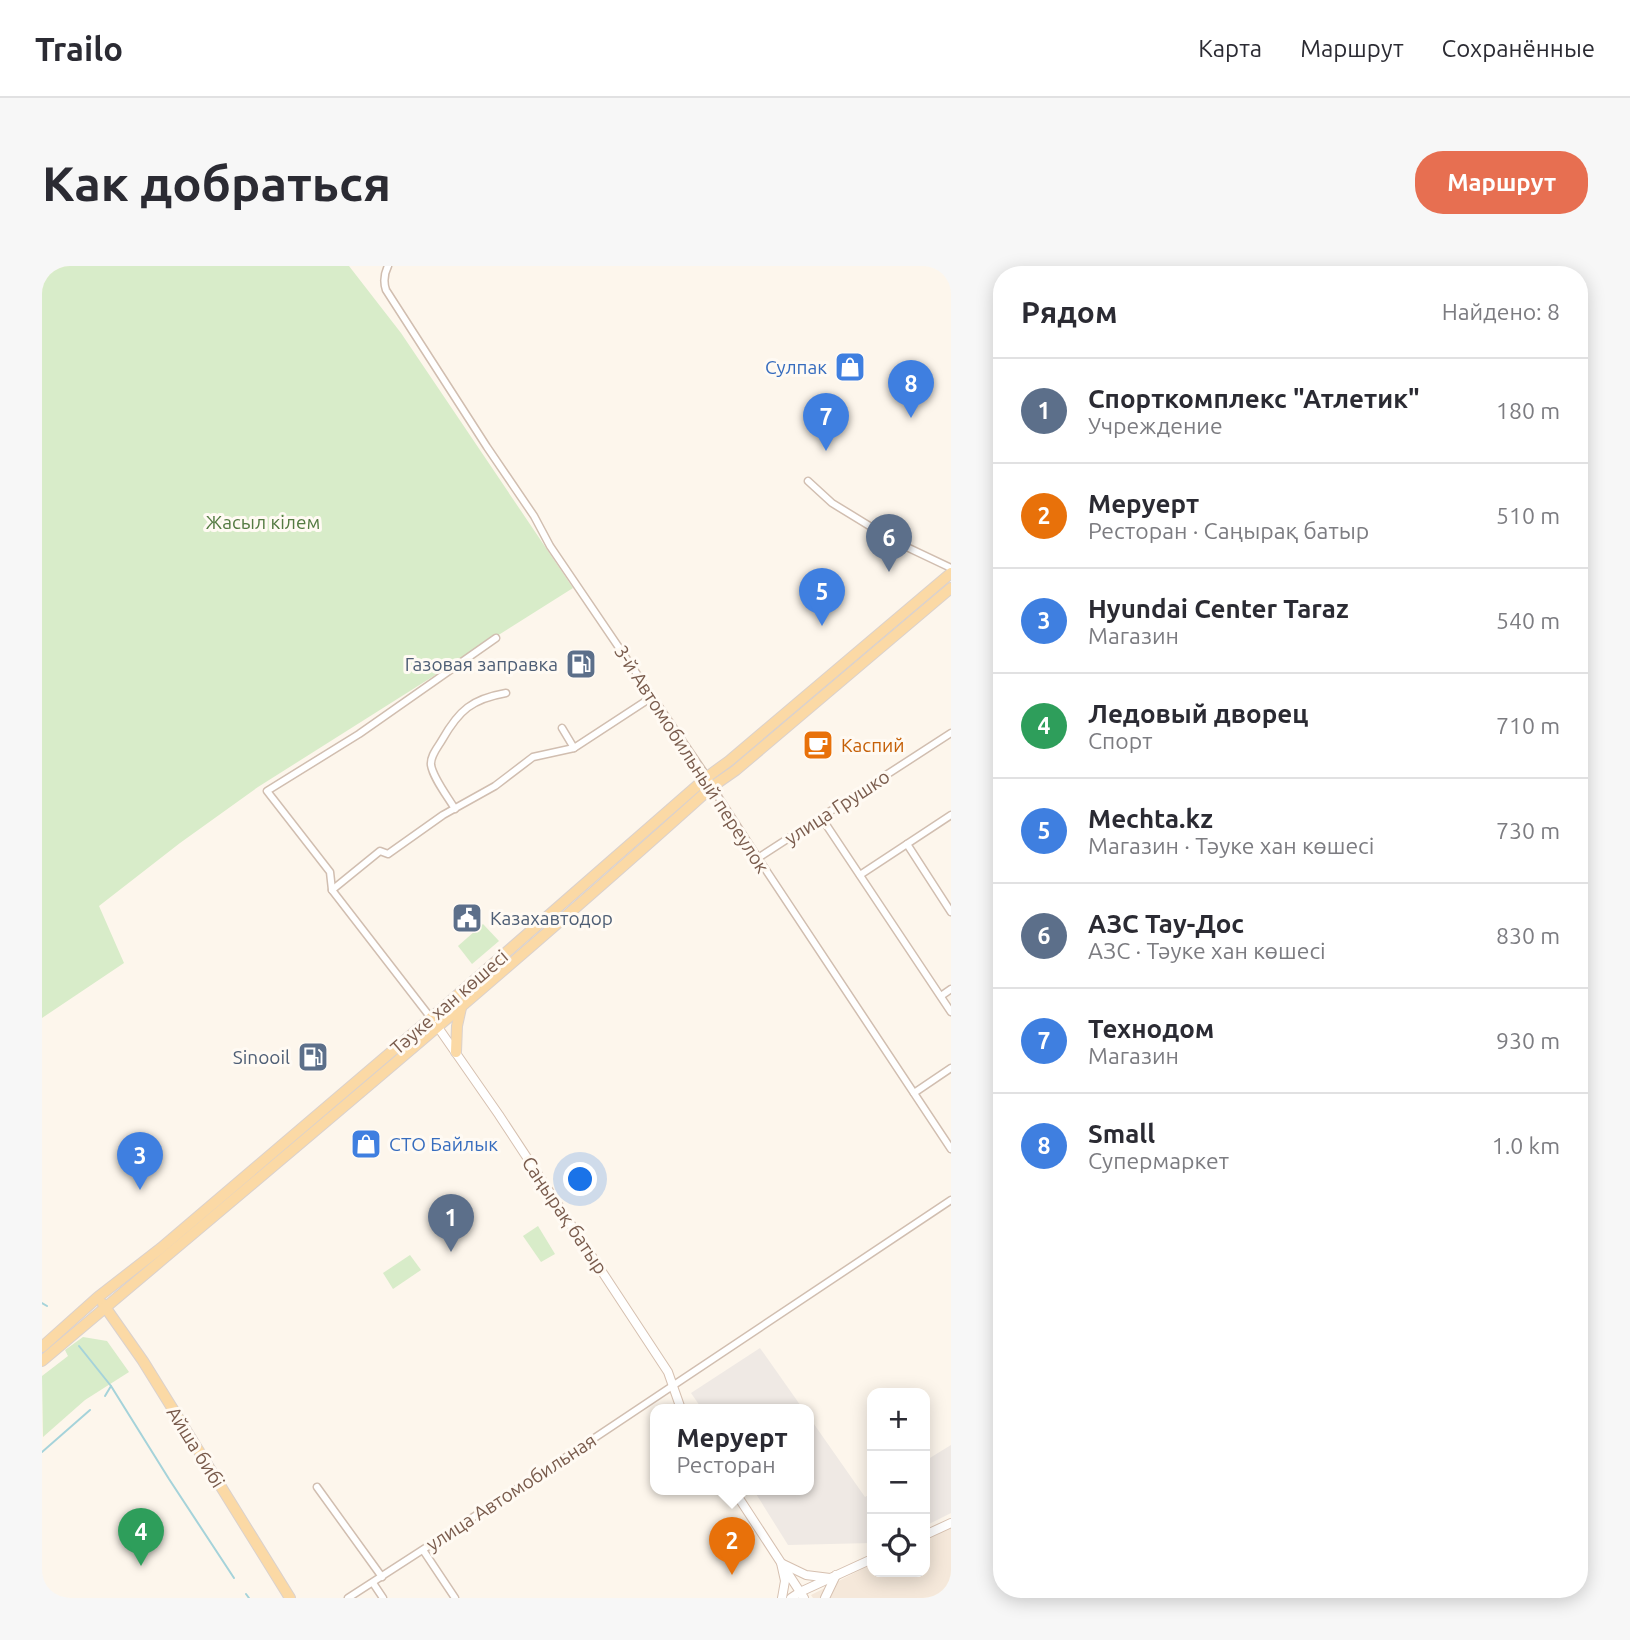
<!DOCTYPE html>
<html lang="ru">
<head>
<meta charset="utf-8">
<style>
	:root { --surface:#fff; --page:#f7f7f7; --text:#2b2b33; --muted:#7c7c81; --line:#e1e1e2; --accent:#e76f51 }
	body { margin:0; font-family:Ubuntu,sans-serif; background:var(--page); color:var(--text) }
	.controls { position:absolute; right:21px; bottom:21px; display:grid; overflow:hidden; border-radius:14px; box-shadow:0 4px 18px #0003 }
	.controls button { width:63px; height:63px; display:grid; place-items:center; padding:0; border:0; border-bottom:2px solid var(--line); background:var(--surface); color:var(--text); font:35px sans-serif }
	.you { position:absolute; left:539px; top:914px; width:24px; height:24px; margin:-18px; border:5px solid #fff; border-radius:50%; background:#1a73e8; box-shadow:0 0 0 10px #1a73e833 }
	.badge { display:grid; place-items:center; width:46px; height:46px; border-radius:50%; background:var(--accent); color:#fff; font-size:23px; font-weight:700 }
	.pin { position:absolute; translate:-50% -58px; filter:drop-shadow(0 2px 4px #0008) }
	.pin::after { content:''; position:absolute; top:37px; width:24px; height:21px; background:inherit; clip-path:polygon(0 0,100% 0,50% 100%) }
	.popup { position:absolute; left:608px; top:1138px; width:164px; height:91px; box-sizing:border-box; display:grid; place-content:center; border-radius:14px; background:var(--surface); filter:drop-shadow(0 2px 5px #0005); font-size:23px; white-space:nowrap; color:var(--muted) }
	.popup b { font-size:26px; color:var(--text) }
	.popup::after { content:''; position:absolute; left:50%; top:100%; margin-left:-14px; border:14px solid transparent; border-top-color:var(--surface) }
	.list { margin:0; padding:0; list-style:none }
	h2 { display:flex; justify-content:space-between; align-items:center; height:91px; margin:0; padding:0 28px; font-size:30px }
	h2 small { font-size:23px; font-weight:400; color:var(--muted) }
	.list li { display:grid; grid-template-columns:46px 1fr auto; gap:21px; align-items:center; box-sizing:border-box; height:105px; padding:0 28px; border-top:2px solid var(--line) }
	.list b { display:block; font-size:26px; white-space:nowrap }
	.list p { margin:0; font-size:23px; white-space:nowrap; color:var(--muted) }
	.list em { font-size:23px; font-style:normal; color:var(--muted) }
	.icon { flex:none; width:38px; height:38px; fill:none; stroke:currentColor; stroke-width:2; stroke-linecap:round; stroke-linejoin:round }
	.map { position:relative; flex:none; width:909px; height:1332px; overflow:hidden; border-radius:28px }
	header { display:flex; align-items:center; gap:42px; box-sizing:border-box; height:98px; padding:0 35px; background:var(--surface); border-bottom:2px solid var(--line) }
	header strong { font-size:33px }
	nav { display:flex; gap:38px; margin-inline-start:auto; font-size:24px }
	.intro { display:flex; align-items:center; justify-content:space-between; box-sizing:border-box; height:168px; padding:0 42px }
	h1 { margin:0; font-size:49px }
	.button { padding:18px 32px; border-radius:28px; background:var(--accent); color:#fff; font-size:24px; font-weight:700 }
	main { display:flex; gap:42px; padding:0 42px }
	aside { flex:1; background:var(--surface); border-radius:28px; box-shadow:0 4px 18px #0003 }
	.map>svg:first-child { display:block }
	.residential { fill:#f5e8da }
	.industrial { fill:#efe9e4 }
	.green { fill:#d8ecc9 }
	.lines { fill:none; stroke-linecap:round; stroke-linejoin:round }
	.stream { stroke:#a5d3da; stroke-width:2 }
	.street-casing { stroke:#d1beb0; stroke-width:9 }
	.secondary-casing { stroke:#d6c0b0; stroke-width:10 }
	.primary-casing { stroke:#dad1cd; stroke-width:12 }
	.street { stroke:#fff; stroke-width:6 }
	.secondary { stroke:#fff; stroke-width:8 }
	.primary { stroke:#fbd9a5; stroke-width:10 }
	.labels { text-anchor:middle; stroke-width:6; stroke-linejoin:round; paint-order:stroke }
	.shop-label { font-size:19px; fill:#366cbe; stroke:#fffaf3; text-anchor:end }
	.park-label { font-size:19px; fill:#537a41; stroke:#fffaf3 }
	.service-label { font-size:19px; fill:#4e5e75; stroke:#fffaf3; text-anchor:end }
	.food-label { font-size:19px; fill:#c56008; stroke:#fffaf3; text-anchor:start }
	.street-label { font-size:19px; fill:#7a5c4d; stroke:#fffaf3 }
</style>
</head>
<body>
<header>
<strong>Trailo</strong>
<nav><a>Карта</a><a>Маршрут</a><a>Сохранённые</a></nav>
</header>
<div class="intro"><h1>Как добраться</h1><a class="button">Маршрут</a></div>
<main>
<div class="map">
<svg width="909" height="1332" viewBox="0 0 909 1332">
	<rect width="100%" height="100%" fill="#fdf6ec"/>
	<path class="residential" d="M909,1257V1332H771L769,1329L830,1298V1306H883V1270Z"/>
	<g class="industrial">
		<path d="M718,1082L761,1143H660L649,1127Z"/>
		<path d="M767,1151L823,1231L830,1227V1277L746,1279L711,1223H767Z"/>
		<path d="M909,1179V1247L883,1260V1195Z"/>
	</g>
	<g class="green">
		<path d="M0,0H307L359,67L531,322L216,521L138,577L57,640L82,697L0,752Z"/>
		<path d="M441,658L457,675L430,698L416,680Z"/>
		<path d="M496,960L513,988L499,996L481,970Z"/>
		<path d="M368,989L379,1004L351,1023L341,1007Z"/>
		<path d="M41,1071L65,1075L87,1106L43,1134L1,1171L0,1110L26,1090L23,1084Z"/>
	</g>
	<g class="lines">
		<g class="stream">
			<path d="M0,1037L5,1040"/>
			<path d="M37,1080L69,1120L63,1130"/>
			<path d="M69,1120L127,1213L192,1312"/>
			<path d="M0,1186L48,1144"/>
			<path d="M204,1328L207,1332"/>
		</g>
		<g class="street-casing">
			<g id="street">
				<path d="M346,0C342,8 341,15 344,24L445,181L492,250L508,280L671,520L677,532L716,592L909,883"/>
				<path d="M766,215L790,237L852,275L909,302"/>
				<path d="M520,462L532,482"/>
				<path d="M413,543C406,531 391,512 389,499C388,490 396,481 400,474C417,444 430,433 464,427"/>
				<path d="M779,551L909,746"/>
				<path d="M865,578L909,646"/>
				<path d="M716,592L909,467"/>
				<path d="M818,609L909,549"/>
				<path d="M290,624L338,585L346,588L401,549L453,520L491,491L532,482L610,431"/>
				<path d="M899,730L909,723"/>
				<path d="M389,752L290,624L288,606L225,525L317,468L454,372"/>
				<path d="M872,827L909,802"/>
				<path d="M275,1221L340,1311"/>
				<path d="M381,1284L413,1332"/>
				<path d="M331,1317L341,1332"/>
				<path d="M306,1332L521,1193L909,934"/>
			</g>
		</g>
		<g class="secondary-casing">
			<g id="secondary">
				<path d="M393,757L457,849L626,1106L639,1143"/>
				<path d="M691,1223L762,1332"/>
				<path d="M883,1269L909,1257"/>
				<path d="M740,1332L743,1315L739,1297L764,1309L788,1312"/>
				<path d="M749,1332L758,1326L830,1293"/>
				<path d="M783,1332L794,1309"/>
			</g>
		</g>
		<g class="primary-casing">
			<g id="primary">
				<path d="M414,786L415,760L419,742"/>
				<path d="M61,1038L101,1095L248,1332"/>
				<path d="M0,1081L56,1031L119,982L389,752L665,511L687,495L909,307"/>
				<path d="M0,1095C225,905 452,717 671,520L694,504L909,322"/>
			</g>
		</g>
		<use href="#street" class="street"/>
		<use href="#secondary" class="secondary"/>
		<use href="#primary" class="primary"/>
	</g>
	<defs>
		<g id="shop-square" transform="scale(1.575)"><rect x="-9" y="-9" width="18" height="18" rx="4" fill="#3f7fe0" stroke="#fffaf3"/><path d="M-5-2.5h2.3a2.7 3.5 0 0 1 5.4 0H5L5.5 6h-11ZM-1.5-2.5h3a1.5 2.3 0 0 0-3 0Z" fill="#fff"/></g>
		<g id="fuel-square" transform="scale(1.575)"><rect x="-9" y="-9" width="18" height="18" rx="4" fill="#5c6f8a" stroke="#fffaf3"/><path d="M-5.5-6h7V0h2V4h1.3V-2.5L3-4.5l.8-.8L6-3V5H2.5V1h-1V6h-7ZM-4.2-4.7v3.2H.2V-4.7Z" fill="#fff"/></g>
		<g id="cafe-square" transform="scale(1.575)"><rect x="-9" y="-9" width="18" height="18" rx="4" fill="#e8710a" stroke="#fffaf3"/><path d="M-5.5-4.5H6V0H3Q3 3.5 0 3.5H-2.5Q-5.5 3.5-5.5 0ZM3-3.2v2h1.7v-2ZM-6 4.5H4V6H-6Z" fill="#fff"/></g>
		<g id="civic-square" transform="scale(1.575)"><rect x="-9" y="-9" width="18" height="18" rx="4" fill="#5c6f8a" stroke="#fffaf3"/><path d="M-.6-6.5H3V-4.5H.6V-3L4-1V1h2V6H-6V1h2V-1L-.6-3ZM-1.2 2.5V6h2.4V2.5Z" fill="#fff"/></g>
	</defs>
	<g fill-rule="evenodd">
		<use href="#shop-square" x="808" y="101"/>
		<use href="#fuel-square" x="539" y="398"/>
		<use href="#cafe-square" x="776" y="479"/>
		<use href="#civic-square" x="425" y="652"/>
		<use href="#fuel-square" x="271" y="791"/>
		<use href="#shop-square" x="324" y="878"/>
	</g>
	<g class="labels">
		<g class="shop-label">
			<text x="785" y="108">Сулпак</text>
			<text x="347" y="885" text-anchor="start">СТО Байлык</text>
		</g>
		<g class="park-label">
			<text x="221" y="263">Жасыл кілем</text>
		</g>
		<g class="service-label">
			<text x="516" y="405">Газовая заправка</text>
			<text x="448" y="659" text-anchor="start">Казахавтодор</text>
			<text x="248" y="798">Sinooil</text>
		</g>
		<g class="food-label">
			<text x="799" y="486">Каспий</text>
		</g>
		<g class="street-label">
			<text transform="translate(650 493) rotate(57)" y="7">3-й Автомобильный переулок</text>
			<text transform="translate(795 541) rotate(-33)" y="7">улица Грушко</text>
			<text transform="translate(407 736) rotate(-41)" y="7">Тәуке хан көшесі</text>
			<text transform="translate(523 949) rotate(56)" y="7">Саңырақ батыр</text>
			<text transform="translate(154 1181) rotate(58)" y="7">Айша бибі</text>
			<text transform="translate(469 1226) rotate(-33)" y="7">улица Автомобильная</text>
		</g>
	</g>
</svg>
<div class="controls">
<button>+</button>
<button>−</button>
<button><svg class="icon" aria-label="locate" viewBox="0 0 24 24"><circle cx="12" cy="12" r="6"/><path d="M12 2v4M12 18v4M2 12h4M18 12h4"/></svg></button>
</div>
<div class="you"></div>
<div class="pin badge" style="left:409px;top:986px;background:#5c6f8a">1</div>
<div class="pin badge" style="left:690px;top:1309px;background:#e8710a">2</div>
<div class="popup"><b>Меруерт</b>Ресторан</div>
<div class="pin badge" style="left:98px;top:924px;background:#3f7fe0">3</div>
<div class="pin badge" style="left:99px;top:1300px;background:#2e9e5b">4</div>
<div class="pin badge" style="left:780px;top:360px;background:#3f7fe0">5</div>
<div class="pin badge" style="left:847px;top:306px;background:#5c6f8a">6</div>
<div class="pin badge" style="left:784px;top:185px;background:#3f7fe0">7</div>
<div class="pin badge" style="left:869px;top:152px;background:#3f7fe0">8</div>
</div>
<aside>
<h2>Рядом<small>Найдено: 8</small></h2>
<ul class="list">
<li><span class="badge" style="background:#5c6f8a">1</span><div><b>Спорткомплекс &quot;Атлетик&quot;</b><p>Учреждение</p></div><em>180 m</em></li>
<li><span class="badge" style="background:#e8710a">2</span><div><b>Меруерт</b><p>Ресторан · Саңырақ батыр</p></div><em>510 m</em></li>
<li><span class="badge" style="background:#3f7fe0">3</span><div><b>Hyundai Center Taraz</b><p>Магазин</p></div><em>540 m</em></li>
<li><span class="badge" style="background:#2e9e5b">4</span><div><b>Ледовый дворец</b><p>Спорт</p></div><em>710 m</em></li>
<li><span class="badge" style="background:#3f7fe0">5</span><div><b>Mechta.kz</b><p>Магазин · Тәуке хан көшесі</p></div><em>730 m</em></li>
<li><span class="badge" style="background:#5c6f8a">6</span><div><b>АЗС Тау-Дос</b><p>АЗС · Тәуке хан көшесі</p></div><em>830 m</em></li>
<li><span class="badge" style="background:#3f7fe0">7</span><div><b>Технодом</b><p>Магазин</p></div><em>930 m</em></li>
<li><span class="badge" style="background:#3f7fe0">8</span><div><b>Small</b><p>Супермаркет</p></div><em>1.0 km</em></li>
</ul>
</aside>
</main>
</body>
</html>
